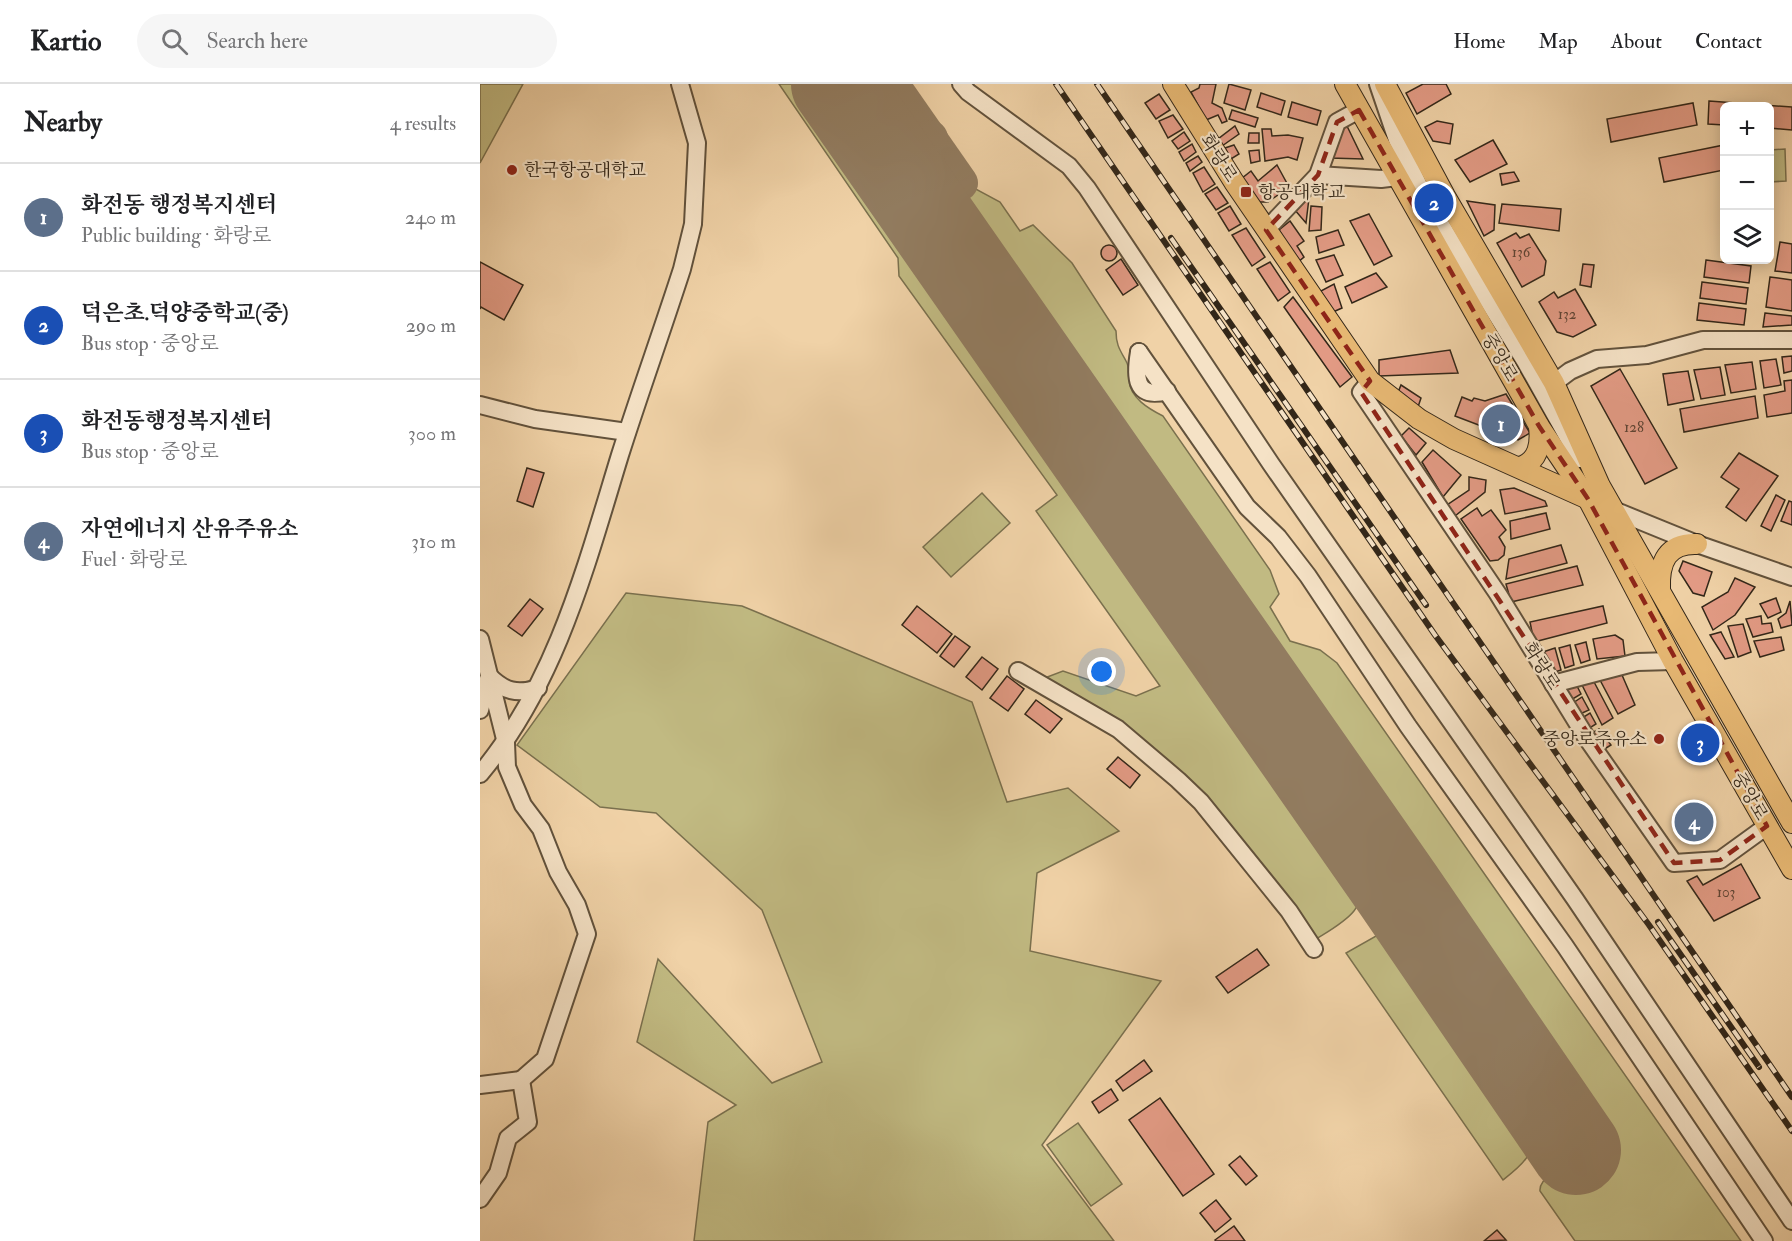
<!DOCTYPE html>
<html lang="en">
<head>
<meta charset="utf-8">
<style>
	:root { --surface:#fff; --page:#f6f6f6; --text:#202124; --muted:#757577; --line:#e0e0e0; --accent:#0f766e }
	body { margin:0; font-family:"IM FELL Double Pica","Noto Serif KR",serif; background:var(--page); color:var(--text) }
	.controls { position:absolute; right:18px; top:18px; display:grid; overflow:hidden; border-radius:9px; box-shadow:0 3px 15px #0003 }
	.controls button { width:54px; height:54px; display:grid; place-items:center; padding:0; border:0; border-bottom:2px solid var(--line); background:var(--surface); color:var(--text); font:30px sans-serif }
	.you { position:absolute; left:622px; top:588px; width:21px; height:21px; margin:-15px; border:4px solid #fff; border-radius:50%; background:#1a73e8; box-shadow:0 0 0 9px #1a73e833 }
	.badge { display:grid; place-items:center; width:39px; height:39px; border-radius:50%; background:var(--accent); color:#fff; font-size:20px; font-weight:700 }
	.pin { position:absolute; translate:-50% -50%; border:3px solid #fff; box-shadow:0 2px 6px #0006 }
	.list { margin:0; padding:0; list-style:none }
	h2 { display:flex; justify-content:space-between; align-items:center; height:78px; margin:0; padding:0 24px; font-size:26px }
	h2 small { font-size:20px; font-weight:400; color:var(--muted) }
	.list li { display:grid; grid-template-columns:39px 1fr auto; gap:18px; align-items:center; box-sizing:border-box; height:108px; padding:0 24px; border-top:2px solid var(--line) }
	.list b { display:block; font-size:22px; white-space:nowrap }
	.list p { margin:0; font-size:20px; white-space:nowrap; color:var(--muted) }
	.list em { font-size:20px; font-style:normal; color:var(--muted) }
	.icon { flex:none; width:33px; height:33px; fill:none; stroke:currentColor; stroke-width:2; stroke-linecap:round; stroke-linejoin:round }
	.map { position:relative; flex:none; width:1312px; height:1157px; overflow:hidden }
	header { display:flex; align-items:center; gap:36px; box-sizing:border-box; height:84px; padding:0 30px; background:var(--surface); border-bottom:2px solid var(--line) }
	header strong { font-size:28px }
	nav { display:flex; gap:33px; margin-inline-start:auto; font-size:21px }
	.search { width:420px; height:54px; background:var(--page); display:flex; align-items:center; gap:15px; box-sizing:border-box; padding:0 21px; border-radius:33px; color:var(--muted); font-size:22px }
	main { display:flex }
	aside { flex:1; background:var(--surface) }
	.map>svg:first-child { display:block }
	.green { fill:#c1ba82; stroke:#7a704e; stroke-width:1.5 }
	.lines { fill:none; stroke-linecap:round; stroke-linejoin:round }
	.taxiway { stroke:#927c60; stroke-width:36 }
	.runway { stroke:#927c60; stroke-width:90 }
	.building { fill:#e39b85; stroke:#332719; stroke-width:1.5 }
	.minor-casing { stroke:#62523c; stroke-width:20 }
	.major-casing { stroke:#332719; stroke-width:22 }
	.minor { stroke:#f5e2c6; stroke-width:16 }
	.major { stroke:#e8b974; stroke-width:20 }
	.rail-casing { stroke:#332719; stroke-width:6 }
	.rail { stroke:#f5e2c6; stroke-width:4; stroke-dasharray:11; stroke-linecap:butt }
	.marked { fill:none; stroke:#8f2418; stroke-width:4.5; stroke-dasharray:12 8; stroke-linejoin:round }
	.poi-dot { fill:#8f2418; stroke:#f5e2c6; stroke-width:2 }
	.labels { text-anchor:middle; stroke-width:4.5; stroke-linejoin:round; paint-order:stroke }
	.number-label { font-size:15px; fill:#5f4434 }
	.street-label { font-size:18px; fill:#332719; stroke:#f5e2c6 }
	.poi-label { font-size:18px; fill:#332719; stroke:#f5e2c6; text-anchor:start }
</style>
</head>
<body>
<header>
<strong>Kartio</strong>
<div class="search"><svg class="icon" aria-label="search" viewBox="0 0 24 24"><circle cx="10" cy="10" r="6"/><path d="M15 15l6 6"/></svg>Search here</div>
<nav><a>Home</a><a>Map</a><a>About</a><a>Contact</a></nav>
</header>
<main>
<aside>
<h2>Nearby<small>4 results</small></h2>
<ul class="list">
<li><span class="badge" style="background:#5c6f8a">1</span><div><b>화전동 행정복지센터</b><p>Public building · 화랑로</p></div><em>240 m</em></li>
<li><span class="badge" style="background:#1a4fb4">2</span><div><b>덕은초.덕양중학교(중)</b><p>Bus stop · 중앙로</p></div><em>290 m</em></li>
<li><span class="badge" style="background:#1a4fb4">3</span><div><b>화전동행정복지센터</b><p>Bus stop · 중앙로</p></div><em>300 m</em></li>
<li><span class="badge" style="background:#5c6f8a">4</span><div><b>자연에너지 산유주유소</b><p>Fuel · 화랑로</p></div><em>310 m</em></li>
</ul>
</aside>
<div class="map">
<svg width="1312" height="1157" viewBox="0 0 1312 1157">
	<rect width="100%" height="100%" fill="#f0d2a7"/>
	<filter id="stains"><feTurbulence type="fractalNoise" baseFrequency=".00333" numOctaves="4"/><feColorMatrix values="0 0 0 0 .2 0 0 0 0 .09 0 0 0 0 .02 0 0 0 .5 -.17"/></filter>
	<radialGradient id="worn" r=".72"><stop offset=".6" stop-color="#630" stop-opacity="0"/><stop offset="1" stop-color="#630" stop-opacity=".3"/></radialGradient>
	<g class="green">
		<path d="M0,0H43L0,79Z"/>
		<path d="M299,0H331L878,790C893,824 860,840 836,855L748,739L562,595L583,587L656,612L680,602L556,427L577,411L419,192L418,174Z"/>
		<path d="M1305,65L1306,97L1290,98V66Z"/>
		<path d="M464,96L476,112L494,104L520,118L540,147L553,141L592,179L636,247C636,261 640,266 646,277C650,284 648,289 649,296C650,314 669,325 683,332L790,486L799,510L790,523L810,557L840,566L857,579L1261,1157H1095L1060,1107C1058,1090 1102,1072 1116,1062L448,103Z"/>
		<path d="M502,409L530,439L471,493L443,463Z"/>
		<path d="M146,509L262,522L492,618L527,718L588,704L639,747L557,789L550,867L681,897L562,1061L634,1157H214L228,1038L256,1021L157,958L178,875L292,999L342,978L282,826L176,729L120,723L37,661Z"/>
		<path d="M896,852L921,856L930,863L1051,1042C1058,1069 1042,1081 1023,1096L866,869Z"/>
		<path d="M598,1039L642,1100L611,1122L567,1061Z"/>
	</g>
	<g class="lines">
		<g class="taxiway">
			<path d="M411,0L480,99"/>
			<path d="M435,112L432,95L446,75L450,54"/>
		</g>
		<path class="runway" d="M356,0L919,807L1096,1066"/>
	</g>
	<g class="building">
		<path d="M720,0H736L732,19L742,24L747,37L742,39L738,31L726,36L711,8L719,4Z"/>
		<path d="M749,0L771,6L765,26L744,19Z"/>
		<path d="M943,0H966L971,10L937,30L926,9Z"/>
		<path d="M781,9L805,17L801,31L777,23Z"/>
		<path d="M679,10L690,26L676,35L665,19Z"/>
		<path d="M1229,17L1312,23V46L1290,44V22H1244V41L1228,40Z"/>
		<path d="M812,18L841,27L837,41L808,33Z"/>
		<path d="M1213,19L1217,41L1131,58L1127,35Z"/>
		<path d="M752,26L778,34L775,43L749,35Z"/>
		<path d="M693,31L703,45L688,54L679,37Z"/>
		<path d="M957,37L973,40L970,60L953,57L945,43Z"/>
		<path d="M866,40L883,75L850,74L861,42Z"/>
		<path d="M755,42L759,50L742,62L738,55Z"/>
		<path d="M782,45H791L792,52L808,51L823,54L817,76L808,73L785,77Z"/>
		<path d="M704,48L710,57L698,65L692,57Z"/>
		<path d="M769,49H779V59H768Z"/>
		<path d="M1013,56L1027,80L990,98L975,76Z"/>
		<path d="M712,60L716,68L704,77L699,68Z"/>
		<path d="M754,61L759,70L751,75L745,64Z"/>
		<path d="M1244,61V86L1184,98L1179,74Z"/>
		<path d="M779,66L780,77L771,79L769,67Z"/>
		<path d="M718,72L722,78L710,87L706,79Z"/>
		<path d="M797,81L809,103L788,118H778L761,95L771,87L778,97Z"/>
		<path d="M724,83L735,100L723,108L713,89Z"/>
		<path d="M1034,88L1039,97L1022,101L1020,90Z"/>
		<path d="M737,103L748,119L736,126L725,110Z"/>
		<path d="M825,111L829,114L826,139L814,125Z"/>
		<path d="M987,117L1015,121L1014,146L1004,152Z"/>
		<path d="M1022,120L1081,125L1079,147L1019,139Z"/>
		<path d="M750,122L761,140L749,147L738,129Z"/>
		<path d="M831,122L842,123L841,146L829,147Z"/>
		<path d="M889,130L912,172L894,181L870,137Z"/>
		<path d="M810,137L824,157L817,162L824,173L818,178L799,146Z"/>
		<path d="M766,144L785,173L772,182L752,151Z"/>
		<path d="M858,146L864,161L839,169L836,153Z"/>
		<path d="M1036,149L1040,154L1049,150L1066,177L1064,191L1042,203L1017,159Z"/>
		<path d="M1300,158L1312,160V189L1295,187Z"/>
		<circle cx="629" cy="169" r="8"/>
		<path d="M854,171L863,191L846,198L836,176Z"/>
		<path d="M641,175L658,201L643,211L626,186Z"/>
		<path d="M1226,176L1271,182L1269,199L1224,193Z"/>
		<path d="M0,178L43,201L24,236L1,223L0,225Z"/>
		<path d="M790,178L810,208L798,217L777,185Z"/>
		<path d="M1103,180L1114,181L1111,203L1100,201Z"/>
		<path d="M896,189L907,203L872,219L865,203Z"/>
		<path d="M1290,193L1312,196V227L1286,223Z"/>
		<path d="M1222,198L1268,204L1266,220L1220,214Z"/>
		<path d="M854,200L862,224L853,228L839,208Z"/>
		<path d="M1095,205L1116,241L1093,253L1077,248L1059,218L1074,208L1078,214Z"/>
		<path d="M813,213L872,293L860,303L804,223Z"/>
		<path d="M1219,219L1266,225L1264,241L1217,236Z"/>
		<path d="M1285,229L1312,232V241L1283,243Z"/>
		<path d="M970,266L978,289L899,292V276Z"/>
		<path d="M1312,272V287L1304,289L1302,273Z"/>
		<path d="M1296,275L1301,301L1284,304L1280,277Z"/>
		<path d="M1272,278L1276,305L1251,309L1245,281Z"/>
		<path d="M1240,283L1245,311L1221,315L1214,286Z"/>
		<path d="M1140,285L1197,384L1165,400L1111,302Z"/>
		<path d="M1208,287L1214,316L1188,321L1183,290Z"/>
		<path d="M1312,296V329L1287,333L1284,311L1305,307L1304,297Z"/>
		<path d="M921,301L941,314L938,323L917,311Z"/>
		<path d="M1026,310L1050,349L1038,356L975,332L982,313L992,317L994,314L1005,317Z"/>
		<path d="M1275,312L1278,334L1204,348L1200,325Z"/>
		<path d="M929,344L946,359L936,371L921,352Z"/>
		<path d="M953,366L981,391L963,413L942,378Z"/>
		<path d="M1259,369L1298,392L1266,437L1246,423L1259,405L1241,393Z"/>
		<path d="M47,384L64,389L53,423L37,417Z"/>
		<path d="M989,393L1006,396L1005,408L975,432L967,421L989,406Z"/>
		<path d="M1034,404L1065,417L1067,422L1025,430L1020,406Z"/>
		<path d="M1296,411L1305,416L1291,447L1281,442Z"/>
		<path d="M1309,417L1312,418V441L1301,437Z"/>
		<path d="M997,424L1002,432L1011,426L1026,446L1019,453L1025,463L1024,471L1018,476L1010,477L981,435Z"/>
		<path d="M1066,429L1070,445L1031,455L1030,437Z"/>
		<path d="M1081,461L1087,479L1026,495L1029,475Z"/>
		<path d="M1203,477L1232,488L1224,512L1213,509L1199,487Z"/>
		<path d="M1097,482L1103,501L1031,518L1026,500Z"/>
		<path d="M1255,494L1275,503L1255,531L1233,546L1222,523L1248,508Z"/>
		<path d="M1296,514L1301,528L1288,534L1280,520Z"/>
		<path d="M50,515L63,525L42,552L28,542Z"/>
		<path d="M1310,517L1312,541L1301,544L1298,535L1306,529Z"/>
		<path d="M437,522L472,550L457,569L422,541Z"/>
		<path d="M1123,522L1127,539L1054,558L1050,538Z"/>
		<path d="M1281,532L1282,540L1291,539L1293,548L1273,553L1266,535Z"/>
		<path d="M1263,540L1271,568L1258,573L1248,542Z"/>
		<path d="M1241,548L1254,573L1245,575L1230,551Z"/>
		<path d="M1135,551L1143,556L1145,572L1117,575L1113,555Z"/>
		<path d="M475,552L490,563L474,583L460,572Z"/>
		<path d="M1301,553L1304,566L1280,573L1274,557Z"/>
		<path d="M1106,558L1110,576L1101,579L1095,561Z"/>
		<path d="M1090,561L1094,581L1085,584L1079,564Z"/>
		<path d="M1075,564L1081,586L1072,589L1063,568Z"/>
		<path d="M502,573L518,585L502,606L486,593Z"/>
		<path d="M1142,591L1155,621L1138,630L1120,596Z"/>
		<path d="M527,592L544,605L528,627L510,614Z"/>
		<path d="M1113,596L1133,634L1122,641L1101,599Z"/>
		<path d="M1096,600L1101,610L1091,616L1084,604Z"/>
		<path d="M1102,613L1109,626L1100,630L1093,619Z"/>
		<path d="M556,616L582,635L570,649L545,630Z"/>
		<path d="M1110,629L1116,640L1108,645L1102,634Z"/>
		<path d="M1119,645L1131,661L1123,666L1110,650Z"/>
		<path d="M638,673L660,691L650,704L627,685Z"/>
		<path d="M1261,780L1280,814L1234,837L1207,797L1217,792L1223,801Z"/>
		<path d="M777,865L789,881L748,909L736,893Z"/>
		<path d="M664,976L672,987L643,1007L636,997Z"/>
		<path d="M631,1005L638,1016L619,1029L612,1018Z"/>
		<path d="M680,1014L734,1090L703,1112L649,1036Z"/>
		<path d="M760,1072L777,1092L766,1101L749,1081Z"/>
		<path d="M736,1116L751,1135L735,1148L720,1129Z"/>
		<path d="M754,1142L765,1157H736L735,1156Z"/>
		<path d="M1017,1146L1026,1156L1004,1157Z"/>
	</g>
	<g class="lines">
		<g class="minor-casing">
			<g id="minor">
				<path d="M481,0L488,8L589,82L607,104L791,380L1095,815L1312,1137"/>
				<path d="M898,0L917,56L946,116L1045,277L1100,375"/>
				<path d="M838,91L901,95L917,93"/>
				<path d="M786,146L838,91L857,38L879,26"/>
				<path d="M659,268L767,423L798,453L828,492L928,642L1085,862L1284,1157"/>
				<path d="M659,268C655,291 654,316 687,307"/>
				<path d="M890,297L881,308L1018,510L1106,653L1194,779L1240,776L1287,742"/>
				<path d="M1074,299L1090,287L1117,275L1167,271L1223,256H1312"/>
				<path d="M0,321L55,335L147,348"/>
				<path d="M1136,427L1217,460L1312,493"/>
				<path d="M0,555L26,659L27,683L43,721L61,745L78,788L97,821L107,850L65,975L41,996"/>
				<path d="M538,587L638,645L698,696L721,718L809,827L834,865"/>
				<path d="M9,592C24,607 37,611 58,604"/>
				<path d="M1073,600L1157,578L1193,577"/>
				<path d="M0,626L8,595"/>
				<path d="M0,690C76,600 106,482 140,371C160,308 182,247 202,185L213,140L217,59L200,0"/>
				<path d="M0,1001L41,996"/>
				<path d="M0,1115L18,1089L28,1054L48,1038L41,996"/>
			</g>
		</g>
		<g class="major-casing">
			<g id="major">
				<path d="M693,0L754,98L890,297L939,335L974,355L1106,414"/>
				<path d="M865,0L1059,342L1108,415L1193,577L1312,785"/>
				<path d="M905,0L965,112L1074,299L1120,402L1312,739"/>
				<path d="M1040,383C1059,377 1061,359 1059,342"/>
				<path d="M1180,505C1179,478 1187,459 1217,460"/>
			</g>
		</g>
		<use href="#minor" class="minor"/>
		<use href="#major" class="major"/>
		<g class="rail-casing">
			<g id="rail">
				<path d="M576,0L955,551L1169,841L1312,1047"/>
				<path d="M617,0L1312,1013"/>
				<path d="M691,154L946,521"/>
				<path d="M1178,838L1279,983"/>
			</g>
		</g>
		<use href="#rail" class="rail"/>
	</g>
	<path class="marked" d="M879,26L1059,342L1108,415L1287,742L1240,776L1194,779L881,308L890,297L786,146L838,91L857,38Z"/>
	<g class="poi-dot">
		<circle cx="32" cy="86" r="6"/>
		<rect x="760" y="102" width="12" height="12" rx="3"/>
		<circle cx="1179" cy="655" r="6"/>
	</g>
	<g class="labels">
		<g class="number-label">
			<text x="1041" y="173">136</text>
			<text x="1087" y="235">132</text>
			<text x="1154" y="348">128</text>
			<text x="1246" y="813">103</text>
		</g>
		<g class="street-label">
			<text transform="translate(739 74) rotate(58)" y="6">화랑로</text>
			<text transform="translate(1020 273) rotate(60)" y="6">중앙로</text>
			<text transform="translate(1062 582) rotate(58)" y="6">화랑로</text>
			<text transform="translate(1270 712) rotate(60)" y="6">중앙로</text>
		</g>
		<g class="poi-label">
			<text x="44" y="92">한국항공대학교</text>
			<text x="778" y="114">항공대학교</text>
			<text x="1167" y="661" text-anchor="end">중앙로주유소</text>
		</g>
	</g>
	<rect width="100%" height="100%" filter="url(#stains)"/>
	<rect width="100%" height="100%" fill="url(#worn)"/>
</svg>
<div class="controls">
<button>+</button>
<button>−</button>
<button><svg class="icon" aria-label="layers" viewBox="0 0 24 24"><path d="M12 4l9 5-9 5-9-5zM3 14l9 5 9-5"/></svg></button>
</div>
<div class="you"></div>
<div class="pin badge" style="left:1021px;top:340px;background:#5c6f8a">1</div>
<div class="pin badge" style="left:954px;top:119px;background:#1a4fb4">2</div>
<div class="pin badge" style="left:1220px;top:659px;background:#1a4fb4">3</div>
<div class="pin badge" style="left:1214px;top:738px;background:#5c6f8a">4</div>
</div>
</main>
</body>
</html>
